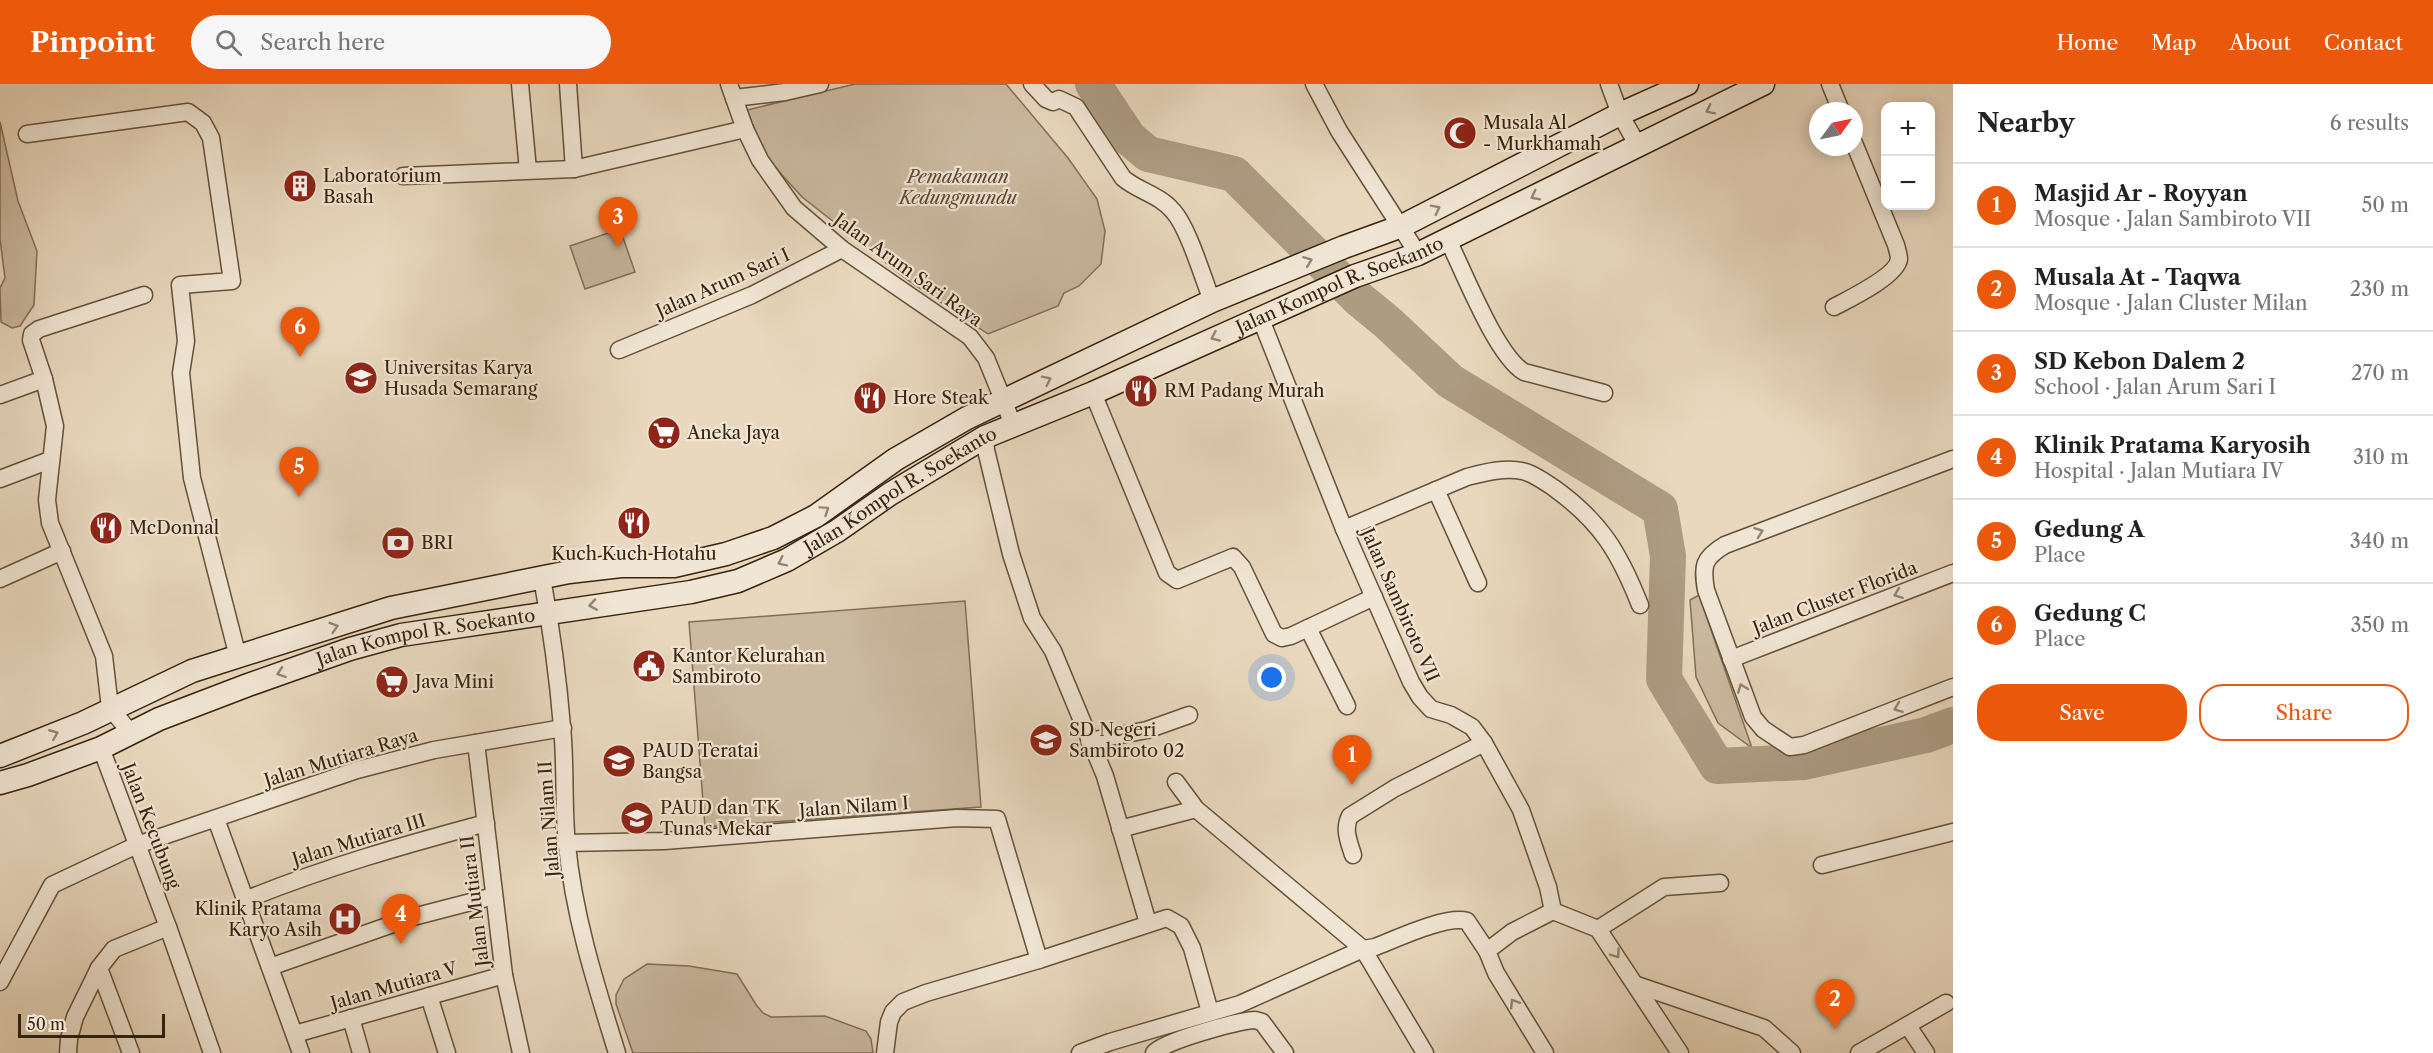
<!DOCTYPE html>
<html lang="en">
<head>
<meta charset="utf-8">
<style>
	:root { --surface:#fff; --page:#f6f6f6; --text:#222; --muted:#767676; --line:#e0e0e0; --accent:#ea580c }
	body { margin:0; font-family:"Libre Caslon Text",serif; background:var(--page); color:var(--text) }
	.controls { position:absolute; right:18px; top:18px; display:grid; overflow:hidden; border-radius:12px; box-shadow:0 3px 15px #0003 }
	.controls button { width:54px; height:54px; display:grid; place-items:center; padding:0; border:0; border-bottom:2px solid var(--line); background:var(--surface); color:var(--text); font:30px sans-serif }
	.compass { position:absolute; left:1809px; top:18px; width:54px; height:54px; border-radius:50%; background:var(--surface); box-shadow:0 3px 15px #0003; rotate:57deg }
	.scale { position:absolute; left:18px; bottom:15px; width:147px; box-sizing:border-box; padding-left:6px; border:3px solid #38240d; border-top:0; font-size:16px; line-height:21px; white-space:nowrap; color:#38240d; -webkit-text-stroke:4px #f1e6d5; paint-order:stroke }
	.you { position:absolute; left:1272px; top:594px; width:21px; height:21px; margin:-15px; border:4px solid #fff; border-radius:50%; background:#1a73e8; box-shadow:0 0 0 9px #1a73e833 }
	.badge { display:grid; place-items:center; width:39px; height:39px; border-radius:50%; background:var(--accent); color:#fff; font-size:20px; font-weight:700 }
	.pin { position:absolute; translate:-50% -50px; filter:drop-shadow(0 2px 3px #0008) }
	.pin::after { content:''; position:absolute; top:32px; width:21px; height:18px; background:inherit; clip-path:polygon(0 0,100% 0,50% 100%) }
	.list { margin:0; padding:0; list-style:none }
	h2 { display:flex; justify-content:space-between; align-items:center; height:78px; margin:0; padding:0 24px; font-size:26px }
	h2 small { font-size:20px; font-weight:400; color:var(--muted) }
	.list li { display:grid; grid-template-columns:39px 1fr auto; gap:18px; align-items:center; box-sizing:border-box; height:84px; padding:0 24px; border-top:2px solid var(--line) }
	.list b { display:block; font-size:22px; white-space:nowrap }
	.list p { margin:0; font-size:20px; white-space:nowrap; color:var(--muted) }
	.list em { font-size:20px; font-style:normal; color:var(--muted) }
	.actions { display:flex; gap:12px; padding:18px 24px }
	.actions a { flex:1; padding:14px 0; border:2px solid var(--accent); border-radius:24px; text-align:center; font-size:21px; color:var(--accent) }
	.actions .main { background:var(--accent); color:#fff }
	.icon { flex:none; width:33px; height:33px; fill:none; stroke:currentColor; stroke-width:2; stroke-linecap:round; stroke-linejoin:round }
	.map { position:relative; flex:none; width:1953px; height:969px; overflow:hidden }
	header { display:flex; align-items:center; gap:36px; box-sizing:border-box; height:84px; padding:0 30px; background:var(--accent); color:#fff }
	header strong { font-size:28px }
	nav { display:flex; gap:33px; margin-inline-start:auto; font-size:21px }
	.search { width:420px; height:54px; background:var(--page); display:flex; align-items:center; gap:15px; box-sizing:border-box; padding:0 21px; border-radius:33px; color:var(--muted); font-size:22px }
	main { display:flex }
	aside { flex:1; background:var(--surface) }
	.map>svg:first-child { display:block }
	.green { fill:#cbb9a0; stroke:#826e56; stroke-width:1.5 }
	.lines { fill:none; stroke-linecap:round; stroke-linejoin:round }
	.river { stroke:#ad9b82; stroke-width:36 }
	.street-casing { stroke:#645139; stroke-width:19 }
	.secondary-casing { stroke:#38240d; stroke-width:25 }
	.street { stroke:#f1e6d5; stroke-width:16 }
	.secondary { stroke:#f1e6d5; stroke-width:22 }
	.oneway { stroke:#948571 }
	.labels { text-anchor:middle; stroke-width:4.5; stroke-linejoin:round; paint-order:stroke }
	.poi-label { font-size:18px; fill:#38240d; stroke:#f1e6d5; text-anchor:start }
	.park-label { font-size:18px; font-style:italic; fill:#5d4932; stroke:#f1e6d5 }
	.street-label { font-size:18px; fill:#38240d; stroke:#f1e6d5 }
</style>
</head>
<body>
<header>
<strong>Pinpoint</strong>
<div class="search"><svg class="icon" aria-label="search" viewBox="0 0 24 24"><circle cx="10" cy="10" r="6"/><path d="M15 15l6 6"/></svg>Search here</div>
<nav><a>Home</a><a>Map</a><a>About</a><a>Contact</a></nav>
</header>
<main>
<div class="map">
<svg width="1953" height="969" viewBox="0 0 1953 969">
	<rect width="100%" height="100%" fill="#e9d8be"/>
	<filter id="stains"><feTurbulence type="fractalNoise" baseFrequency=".00333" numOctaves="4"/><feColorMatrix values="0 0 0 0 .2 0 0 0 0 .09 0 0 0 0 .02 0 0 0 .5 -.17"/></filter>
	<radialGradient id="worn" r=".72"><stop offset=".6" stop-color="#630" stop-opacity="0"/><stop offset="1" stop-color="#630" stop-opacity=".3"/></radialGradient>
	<g class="green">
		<path d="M855,0H1006L1068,74L1097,115L1105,147L1101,180L1079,202L1064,209L1058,222L988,250L909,197L802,113L763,70L747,26Z"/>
		<path d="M0,38L18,117L37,167L34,221L20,242L12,244L1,238L0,204L5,194L0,155Z"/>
		<path d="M620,145L635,188L585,205L570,162Z"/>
		<path d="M1699,511L1752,664L1718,639L1696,593L1690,516Z"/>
		<path d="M965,517L981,723L705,743L689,538Z"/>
		<path d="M647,880L689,882L737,890L757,922L763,929L771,933L825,932L866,947L871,955L873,969H633L616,920V911L624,895Z"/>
	</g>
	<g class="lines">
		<path class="river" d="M1093,0L1129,54L1148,70L1234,90L1359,215L1387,238L1450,297L1660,425L1668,472L1664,595L1717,682L1804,678L1926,651L1953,641"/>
		<g class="street-casing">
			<g id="street">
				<path d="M520,0L528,86"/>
				<path d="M568,0L574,85"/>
				<path d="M729,0L745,45L760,76L794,124L842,165L970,253L986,274L1014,343"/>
				<path d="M1032,0L1046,15L1053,18L1059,15L1076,23L1123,94C1138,107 1160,111 1173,127C1188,143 1203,194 1212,217"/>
				<path d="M1314,0L1339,47L1418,170"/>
				<path d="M1609,0L1620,30L1638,62"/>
				<path d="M1830,0L1841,27"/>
				<path d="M734,14L785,8L820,0"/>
				<path d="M27,50L188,28L203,39L211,54L232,197L180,201L186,257L181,289L192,394L238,573"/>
				<path d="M403,92L574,85L745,45"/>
				<path d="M1448,156C1464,188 1496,271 1524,288L1604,309"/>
				<path d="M1834,223C1849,215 1897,192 1899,175C1899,171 1897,165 1896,161L1854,59"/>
				<path d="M1260,233L1344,445L1411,598L1420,613L1431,625L1451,631L1472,643L1484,659L1521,726L1548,803L1553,827"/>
				<path d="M619,266L752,211L842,165"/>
				<path d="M44,295L31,256L32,250L39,245L144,211"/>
				<path d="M1093,309L1167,489L1177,496L1233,473L1242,483L1274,550L1282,554L1291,552L1374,513"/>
				<path d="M0,311L44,295L55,342L47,416L50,439L104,572L110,624L131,649"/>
				<path d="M985,353L986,366L1011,470L1032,534L1053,567L1105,692L1148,839"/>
				<path d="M1953,375L1725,461C1703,474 1702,482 1706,506L1753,633L1763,645L1790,663L1804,661L1953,603"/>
				<path d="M0,395L50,376"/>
				<path d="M1436,406L1478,499"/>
				<path d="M1344,445L1467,393C1483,389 1505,383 1522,387C1533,389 1545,398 1554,404C1601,438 1619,468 1640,521"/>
				<path d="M542,494C551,543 558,593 562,643C566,682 563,722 567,761C574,833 596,901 617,969"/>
				<path d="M0,495L62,467"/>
				<path d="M1308,544L1347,622"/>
				<path d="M1731,575L1953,489"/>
				<path d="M1089,657L1147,646L1189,631"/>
				<path d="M476,659L504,891L521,969"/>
				<path d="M101,664L168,843L212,969"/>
				<path d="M1176,698L1196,725L1363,865L1425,969"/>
				<path d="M216,735L301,969"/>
				<path d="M1120,745L1196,725"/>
				<path d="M566,759L664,757L957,734L997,735L1039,876"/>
				<path d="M1353,771C1349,758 1343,745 1350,732L1395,704L1484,659"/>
				<path d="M1822,781L1953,748"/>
				<path d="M245,816C323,784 404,761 486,739"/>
				<path d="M1553,827L1598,845L1680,969"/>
				<path d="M1598,845L1664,803L1720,799"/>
				<path d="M270,883L413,833L494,812"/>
				<path d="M99,884L131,969"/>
				<path d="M0,898L52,801L137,761L357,686L434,666L563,644"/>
				<path d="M1637,901L1764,944L1792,969"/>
				<path d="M429,912L447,969"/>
				<path d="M351,934L361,969"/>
				<path d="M1908,942L1926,969"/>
				<path d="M295,950L504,891"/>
				<path d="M68,969L69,955L75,933L99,884L114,865L168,843"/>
				<path d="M885,969L889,938L893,928L903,918L926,909L1039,876L1167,834L1181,842L1192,864L1210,928"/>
				<path d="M1080,969L1110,958L1240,920L1363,865L1375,863C1396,855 1446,831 1467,837L1487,867"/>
				<path d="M1154,969C1163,957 1238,937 1255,936L1262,938L1285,969"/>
				<path d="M1545,969L1496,889L1487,867L1512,848L1553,827"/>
				<path d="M1859,969L1946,919"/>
			</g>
		</g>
		<g class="secondary-casing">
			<g id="secondary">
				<path d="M0,672L83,639L192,587L391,524L569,488L621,482H674L726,470L773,454L816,432L896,375L967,334L1212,217L1344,163L1402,142L1620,30L1687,0"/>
				<path id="s1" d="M0,699L28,691L101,664L159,635L248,601L350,565L401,551L691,508L738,497L787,476L837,447L890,410L985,353L1093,309L1355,192L1418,170L1763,0"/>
			</g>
		</g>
		<use href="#street" class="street"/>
		<use href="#secondary" class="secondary"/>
	</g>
	<defs><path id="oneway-chevron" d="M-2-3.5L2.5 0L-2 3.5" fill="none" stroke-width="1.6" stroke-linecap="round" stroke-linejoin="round" transform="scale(1.5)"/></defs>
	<g class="oneway">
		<use href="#oneway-chevron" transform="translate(1710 26) rotate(154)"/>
		<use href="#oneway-chevron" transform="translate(1535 112) rotate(153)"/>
		<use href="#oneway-chevron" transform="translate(1436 125) rotate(-27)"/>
		<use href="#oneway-chevron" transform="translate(1308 177) rotate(-21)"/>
		<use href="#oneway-chevron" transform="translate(1215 253) rotate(156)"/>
		<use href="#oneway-chevron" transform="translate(1047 296) rotate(-26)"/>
		<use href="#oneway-chevron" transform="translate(825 426) rotate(-34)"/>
		<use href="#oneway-chevron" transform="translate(1759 448) rotate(-20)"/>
		<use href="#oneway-chevron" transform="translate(782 478) rotate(154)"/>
		<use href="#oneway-chevron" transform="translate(1898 510) rotate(159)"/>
		<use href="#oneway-chevron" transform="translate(593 521) rotate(171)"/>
		<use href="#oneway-chevron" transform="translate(334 543) rotate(-17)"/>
		<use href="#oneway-chevron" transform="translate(281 589) rotate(161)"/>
		<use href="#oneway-chevron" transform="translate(1742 604) rotate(-111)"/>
		<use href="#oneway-chevron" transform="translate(1898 624) rotate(159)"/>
		<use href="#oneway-chevron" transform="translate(54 650) rotate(-22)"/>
		<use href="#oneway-chevron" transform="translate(1616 870) rotate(55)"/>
		<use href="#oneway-chevron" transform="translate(1514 919) rotate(-122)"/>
	</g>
	<defs>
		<g id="mosque-disc" transform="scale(1.725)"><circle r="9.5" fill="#8f2418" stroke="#f1e6d5"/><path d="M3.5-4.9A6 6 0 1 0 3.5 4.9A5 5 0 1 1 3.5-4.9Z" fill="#fff"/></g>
		<g id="building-disc" transform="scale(1.725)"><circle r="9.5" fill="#8f2418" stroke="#f1e6d5"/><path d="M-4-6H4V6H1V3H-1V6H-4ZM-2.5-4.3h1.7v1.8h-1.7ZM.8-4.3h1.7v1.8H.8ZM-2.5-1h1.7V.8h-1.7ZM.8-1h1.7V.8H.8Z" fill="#fff"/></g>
		<g id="university-disc" transform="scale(1.725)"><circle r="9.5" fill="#8f2418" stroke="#f1e6d5"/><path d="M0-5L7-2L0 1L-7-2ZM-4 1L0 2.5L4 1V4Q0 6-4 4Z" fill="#fff"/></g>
		<g id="restaurant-disc" transform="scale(1.725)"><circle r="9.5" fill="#8f2418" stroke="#f1e6d5"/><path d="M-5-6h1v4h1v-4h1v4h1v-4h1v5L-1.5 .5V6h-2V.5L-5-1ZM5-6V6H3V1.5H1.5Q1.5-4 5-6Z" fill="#fff"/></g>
		<g id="supermarket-disc" transform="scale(1.725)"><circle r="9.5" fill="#8f2418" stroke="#f1e6d5"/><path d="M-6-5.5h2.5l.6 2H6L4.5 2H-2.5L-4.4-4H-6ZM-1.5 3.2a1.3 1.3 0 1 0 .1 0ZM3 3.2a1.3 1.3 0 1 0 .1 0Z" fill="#fff"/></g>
		<g id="bank-disc" transform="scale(1.725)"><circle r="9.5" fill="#8f2418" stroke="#f1e6d5"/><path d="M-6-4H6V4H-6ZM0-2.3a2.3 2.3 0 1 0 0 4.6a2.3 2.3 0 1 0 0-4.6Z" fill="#fff"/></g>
		<g id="civic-disc" transform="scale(1.725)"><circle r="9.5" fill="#8f2418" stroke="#f1e6d5"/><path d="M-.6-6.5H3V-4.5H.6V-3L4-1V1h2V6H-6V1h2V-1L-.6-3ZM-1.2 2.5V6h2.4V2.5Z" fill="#fff"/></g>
		<g id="school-disc" transform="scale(1.725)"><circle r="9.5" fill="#8f2418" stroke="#f1e6d5"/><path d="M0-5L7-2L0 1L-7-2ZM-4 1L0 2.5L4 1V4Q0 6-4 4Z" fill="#fff"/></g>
		<g id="hospital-disc" transform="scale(1.725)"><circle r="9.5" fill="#8f2418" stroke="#f1e6d5"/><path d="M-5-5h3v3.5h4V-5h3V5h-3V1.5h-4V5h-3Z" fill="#fff"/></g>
	</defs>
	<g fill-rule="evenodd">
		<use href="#mosque-disc" x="1460" y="49"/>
		<use href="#building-disc" x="300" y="102"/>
		<use href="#university-disc" x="361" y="294"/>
		<use href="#restaurant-disc" x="1141" y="307"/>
		<use href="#restaurant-disc" x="870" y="314"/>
		<use href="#supermarket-disc" x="664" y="349"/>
		<use href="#restaurant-disc" x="634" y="439"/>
		<use href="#restaurant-disc" x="106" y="444"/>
		<use href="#bank-disc" x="398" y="459"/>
		<use href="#civic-disc" x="649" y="582"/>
		<use href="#supermarket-disc" x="392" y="598"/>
		<use href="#school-disc" x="1046" y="656"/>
		<use href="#school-disc" x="619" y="677"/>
		<use href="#school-disc" x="637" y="734"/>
		<use href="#hospital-disc" x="345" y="835"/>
	</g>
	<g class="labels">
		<g class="poi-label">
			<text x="1483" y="45">Musala Al<tspan x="1483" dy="21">- Murkhamah</tspan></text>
			<text x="323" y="98">Laboratorium<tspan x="323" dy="21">Basah</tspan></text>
			<text x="384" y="290">Universitas Karya<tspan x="384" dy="21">Husada Semarang</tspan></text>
			<text x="1164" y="313">RM Padang Murah</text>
			<text x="893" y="320">Hore Steak</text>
			<text x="687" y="355">Aneka Jaya</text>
			<text x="129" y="450">McDonnal</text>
			<text x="421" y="465">BRI</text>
			<text x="634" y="476" text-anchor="middle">Kuch Kuch Hotahu</text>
			<text x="672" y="578">Kantor Kelurahan<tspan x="672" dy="21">Sambiroto</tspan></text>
			<text x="415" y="604">Java Mini</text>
			<text x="1069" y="652">SD Negeri<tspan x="1069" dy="21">Sambiroto 02</tspan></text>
			<text x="642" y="673">PAUD Teratai<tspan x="642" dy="21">Bangsa</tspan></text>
			<text x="660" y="730">PAUD dan TK<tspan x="660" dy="21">Tunas Mekar</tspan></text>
			<text x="322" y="831" text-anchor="end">Klinik Pratama<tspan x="322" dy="21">Karyo Asih</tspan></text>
		</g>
		<g class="park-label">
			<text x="958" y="99">Pemakaman<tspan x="958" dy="21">Kedungmundu</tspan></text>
		</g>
		<g class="street-label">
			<text transform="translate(908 186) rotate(36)" y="6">Jalan Arum Sari Raya</text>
			<text transform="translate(723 199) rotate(-24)" y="6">Jalan Arum Sari I</text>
			<text dy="6" stroke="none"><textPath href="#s1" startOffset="1442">Jalan Kompol R. Soekanto</textPath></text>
			<text dy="6" stroke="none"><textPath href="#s1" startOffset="956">Jalan Kompol R. Soekanto</textPath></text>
			<text transform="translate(1835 514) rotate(-21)" y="6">Jalan Cluster Florida</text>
			<text transform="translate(1400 521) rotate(66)" y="6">Jalan Sambiroto VII</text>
			<text dy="6" stroke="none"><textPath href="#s1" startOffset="452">Jalan Kompol R. Soekanto</textPath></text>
			<text transform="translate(341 674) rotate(-17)" y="6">Jalan Mutiara Raya</text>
			<text transform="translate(854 723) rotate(-4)" y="6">Jalan Nilam I</text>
			<text transform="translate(549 735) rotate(-94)" y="6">Jalan Nilam II</text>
			<text transform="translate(151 742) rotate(69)" y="6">Jalan Kecubung</text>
			<text transform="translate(359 756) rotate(-17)" y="6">Jalan Mutiara III</text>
			<text transform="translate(475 817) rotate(-97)" y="6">Jalan Mutiara II</text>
			<text transform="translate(394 902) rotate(-16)" y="6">Jalan Mutiara V</text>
		</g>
	</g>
	<rect width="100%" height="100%" filter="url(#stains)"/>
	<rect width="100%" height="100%" fill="url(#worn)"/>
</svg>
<div class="controls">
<button>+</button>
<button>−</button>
</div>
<svg class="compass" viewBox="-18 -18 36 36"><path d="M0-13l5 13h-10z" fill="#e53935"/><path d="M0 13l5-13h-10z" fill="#767676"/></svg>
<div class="scale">50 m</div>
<div class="you"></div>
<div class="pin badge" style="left:1352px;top:701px">1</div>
<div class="pin badge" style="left:1835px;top:945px">2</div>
<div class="pin badge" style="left:618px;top:163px">3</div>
<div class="pin badge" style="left:401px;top:860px">4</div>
<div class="pin badge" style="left:299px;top:413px">5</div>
<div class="pin badge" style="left:300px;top:273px">6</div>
</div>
<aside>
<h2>Nearby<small>6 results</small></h2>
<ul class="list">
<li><span class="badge">1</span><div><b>Masjid Ar - Royyan</b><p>Mosque · Jalan Sambiroto VII</p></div><em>50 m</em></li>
<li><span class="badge">2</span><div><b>Musala At - Taqwa</b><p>Mosque · Jalan Cluster Milan</p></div><em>230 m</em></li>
<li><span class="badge">3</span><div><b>SD Kebon Dalem 2</b><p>School · Jalan Arum Sari I</p></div><em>270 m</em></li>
<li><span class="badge">4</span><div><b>Klinik Pratama Karyosih</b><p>Hospital · Jalan Mutiara IV</p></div><em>310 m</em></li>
<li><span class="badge">5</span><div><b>Gedung A</b><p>Place</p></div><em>340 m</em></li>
<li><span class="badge">6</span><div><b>Gedung C</b><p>Place</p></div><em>350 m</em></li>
</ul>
<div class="actions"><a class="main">Save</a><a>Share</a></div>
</aside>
</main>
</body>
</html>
